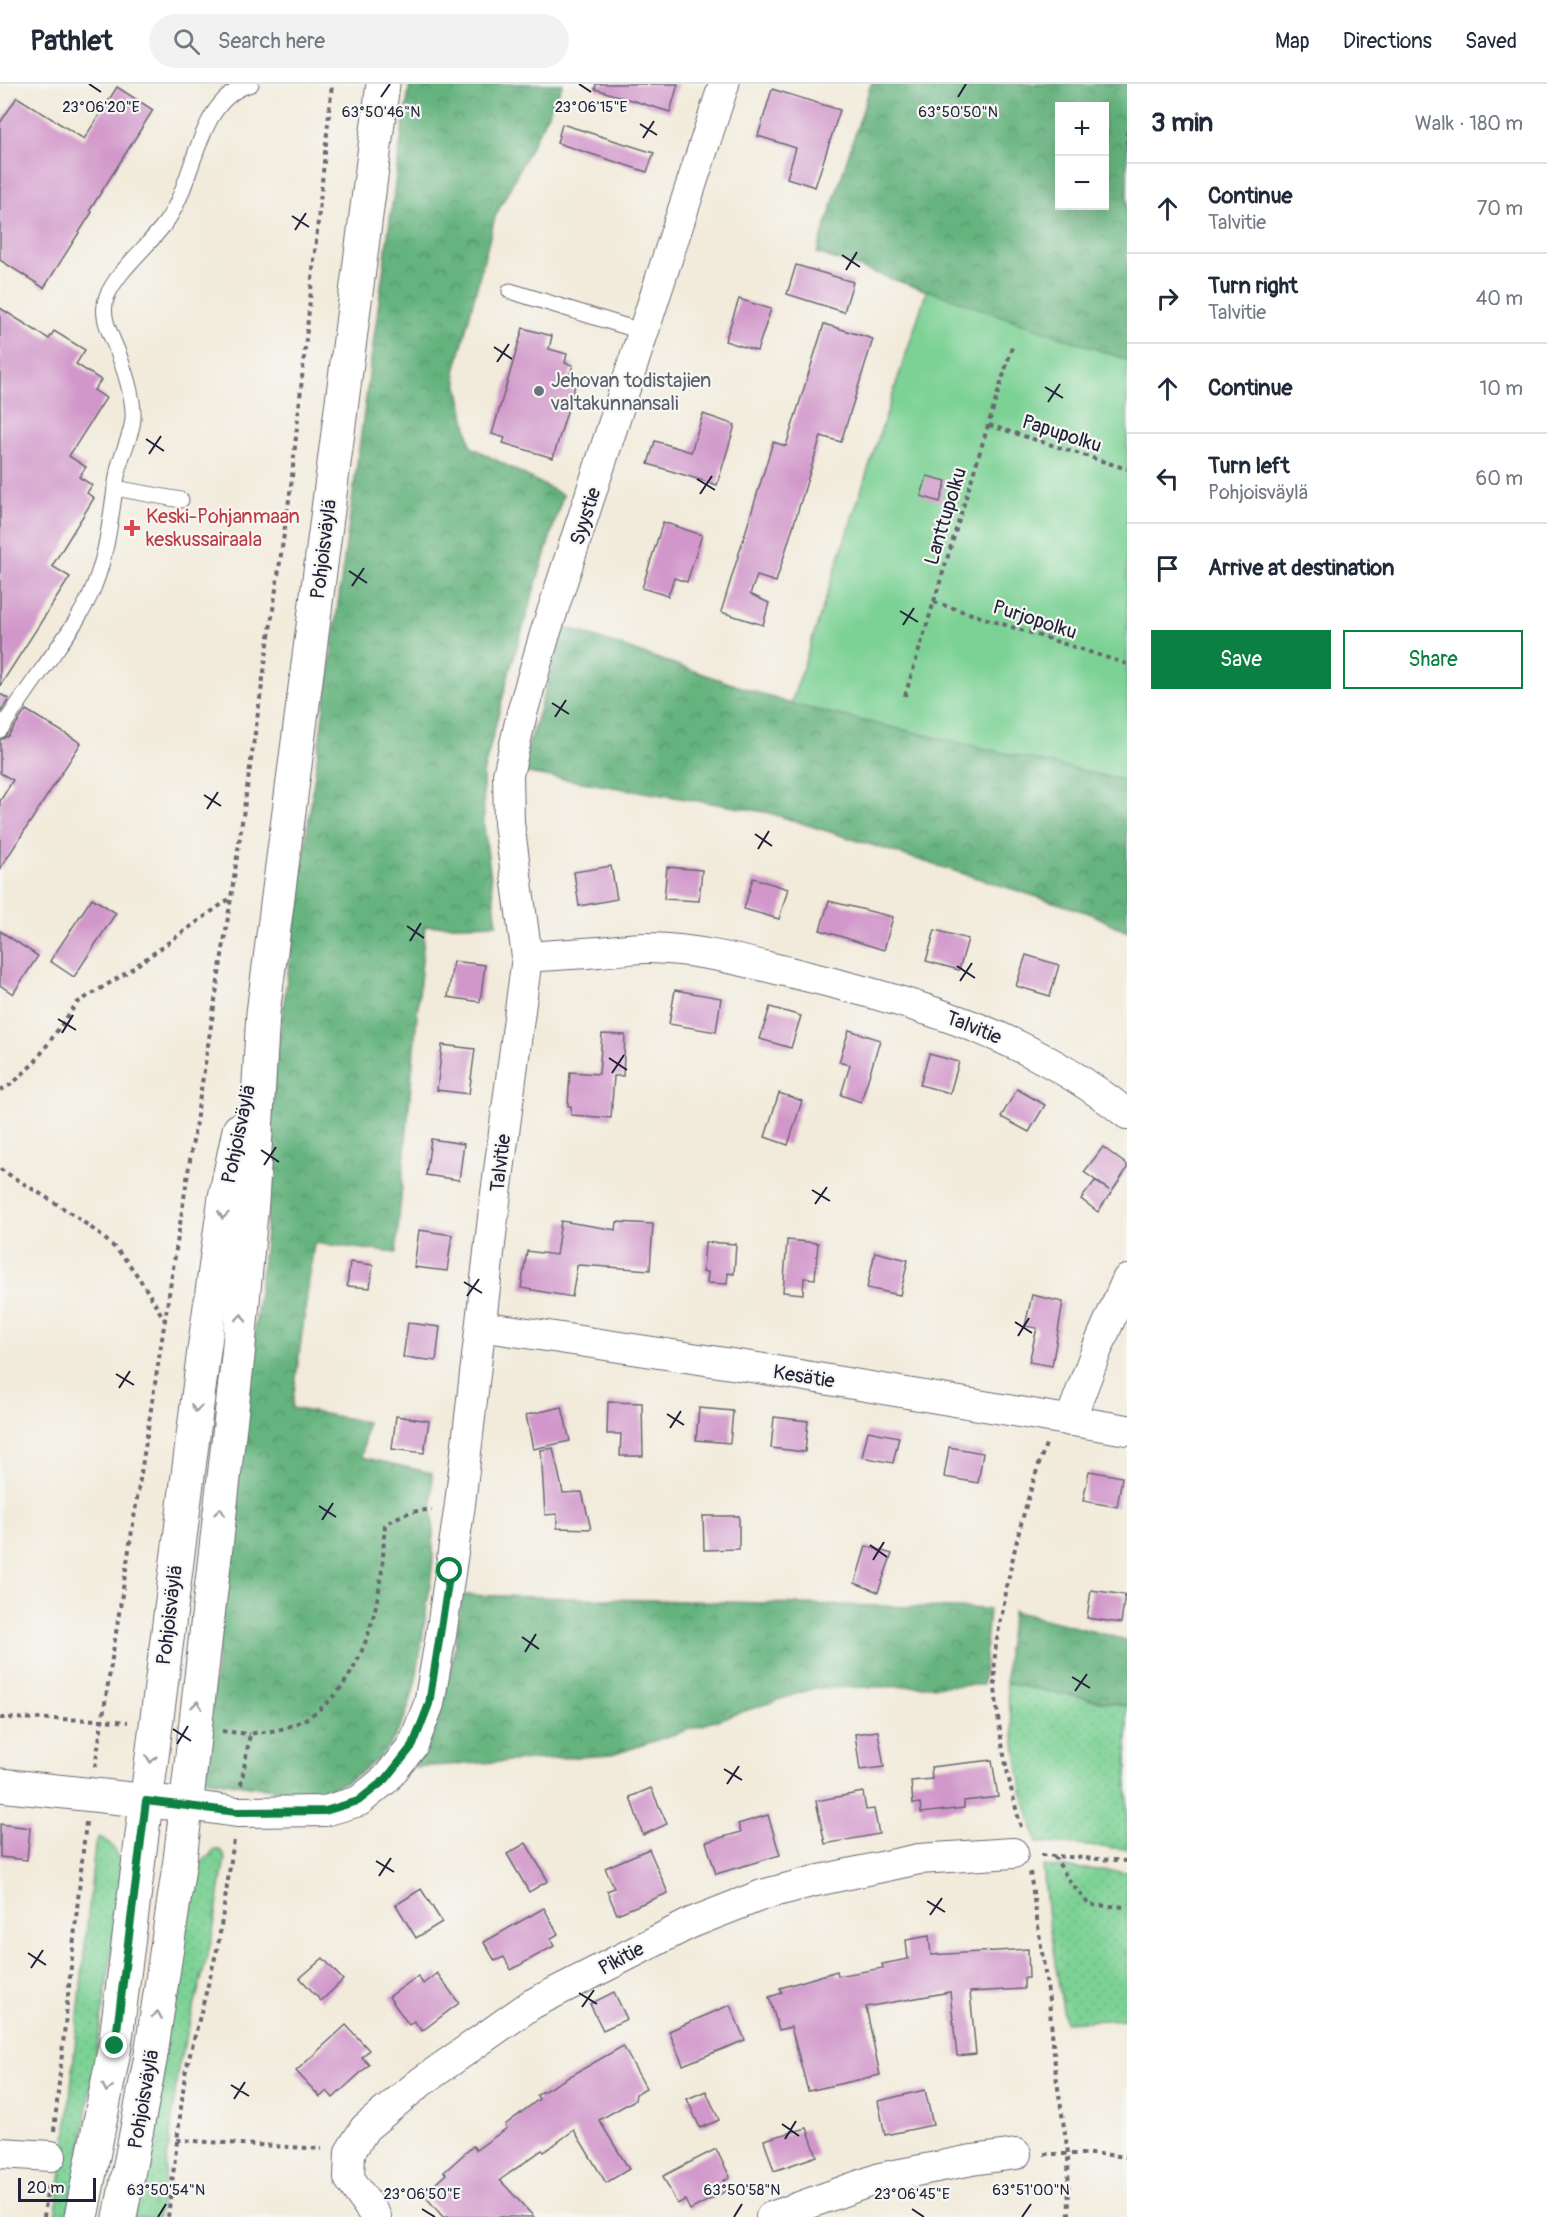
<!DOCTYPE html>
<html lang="en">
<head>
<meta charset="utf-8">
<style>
	:root { --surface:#fff; --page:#f2f2f3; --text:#1f2937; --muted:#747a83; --line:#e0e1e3; --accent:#0b8043 }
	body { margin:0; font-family:Pangolin,sans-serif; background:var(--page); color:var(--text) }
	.controls { position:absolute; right:18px; top:18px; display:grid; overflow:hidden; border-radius:0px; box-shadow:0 6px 24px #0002 }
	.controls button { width:54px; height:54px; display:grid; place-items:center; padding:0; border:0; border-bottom:2px solid var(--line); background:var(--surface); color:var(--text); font:30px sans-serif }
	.scale { position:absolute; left:18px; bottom:15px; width:78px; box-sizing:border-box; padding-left:6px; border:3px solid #22223b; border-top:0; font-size:16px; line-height:21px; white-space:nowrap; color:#22223b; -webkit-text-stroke:4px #f6f6f2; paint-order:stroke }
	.stop { position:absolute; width:18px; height:18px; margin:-14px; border:4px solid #0b8043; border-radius:50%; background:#fff }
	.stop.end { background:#0b8043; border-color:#fff; box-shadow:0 2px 6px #0008 }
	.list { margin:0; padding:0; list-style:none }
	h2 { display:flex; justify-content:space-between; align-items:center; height:78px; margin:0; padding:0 24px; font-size:26px }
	h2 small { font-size:20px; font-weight:400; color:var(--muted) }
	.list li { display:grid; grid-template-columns:39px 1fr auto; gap:18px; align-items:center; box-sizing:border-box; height:90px; padding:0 24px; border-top:2px solid var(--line) }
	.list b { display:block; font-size:22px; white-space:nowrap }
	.list p { margin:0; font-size:20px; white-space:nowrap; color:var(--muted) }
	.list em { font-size:20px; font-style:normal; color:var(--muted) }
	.actions { display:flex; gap:12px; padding:18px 24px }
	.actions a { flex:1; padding:14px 0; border:2px solid var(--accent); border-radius:0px; text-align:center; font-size:21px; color:var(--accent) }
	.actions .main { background:var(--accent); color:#fff }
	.icon { flex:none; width:33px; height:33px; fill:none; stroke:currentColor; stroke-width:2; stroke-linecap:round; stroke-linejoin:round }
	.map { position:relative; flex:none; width:1127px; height:2133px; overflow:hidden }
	header { display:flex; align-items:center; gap:36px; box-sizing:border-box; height:84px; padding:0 30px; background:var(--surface); border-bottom:2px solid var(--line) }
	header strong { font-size:28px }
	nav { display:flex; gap:33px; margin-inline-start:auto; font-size:21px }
	.search { width:420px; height:54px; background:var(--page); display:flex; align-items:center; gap:15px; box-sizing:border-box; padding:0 21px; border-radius:33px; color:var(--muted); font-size:22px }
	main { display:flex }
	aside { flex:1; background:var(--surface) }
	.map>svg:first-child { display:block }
	.grass { fill:url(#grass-dots); stroke:#4f7a68; stroke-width:1.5 }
	.forest { fill:url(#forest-crowns); stroke:#446a5c; stroke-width:1.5; fill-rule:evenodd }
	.garden { fill:#7cd194; stroke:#4f7a68; stroke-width:1.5 }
	.building { fill:#d197ca }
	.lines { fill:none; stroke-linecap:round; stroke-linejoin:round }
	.lane-casing { stroke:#6b6873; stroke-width:17 }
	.street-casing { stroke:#6b6873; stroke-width:32 }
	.secondary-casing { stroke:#6b6873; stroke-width:35 }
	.path { stroke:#6b6873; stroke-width:4; stroke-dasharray:4.5 4.5; stroke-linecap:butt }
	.lane { stroke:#fff; stroke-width:15 }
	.street { stroke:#fff; stroke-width:30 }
	.secondary { stroke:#fff; stroke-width:33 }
	.oneway { stroke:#9c9ca7 }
	.route { stroke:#0b8043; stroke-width:8 }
	.ticks { fill:none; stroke:#22223b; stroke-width:2 }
	.worship-dot { fill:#6b7280; stroke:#f6f6f2; stroke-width:2 }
	.health-dot { fill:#e0444e; stroke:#f6f6f2; stroke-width:2 }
	.labels { text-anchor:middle; stroke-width:4.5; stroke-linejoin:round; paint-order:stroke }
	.worship-label { font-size:20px; fill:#5b616d; stroke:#f6f6f2; text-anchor:start }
	.street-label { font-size:20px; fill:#22223b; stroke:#f6f6f2 }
	.health-label { font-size:20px; fill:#be3a42; stroke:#f6f6f2; text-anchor:start }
	.ticks-label { font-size:15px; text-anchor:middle; fill:#22223b; stroke:#f6f6f2; stroke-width:4.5; stroke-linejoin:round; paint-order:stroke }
</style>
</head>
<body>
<header>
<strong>Pathlet</strong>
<div class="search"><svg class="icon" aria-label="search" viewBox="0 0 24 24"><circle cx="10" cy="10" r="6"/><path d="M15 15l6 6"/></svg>Search here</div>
<nav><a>Map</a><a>Directions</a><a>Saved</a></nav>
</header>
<main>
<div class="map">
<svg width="1127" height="2133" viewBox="0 0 1127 2133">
	<defs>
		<pattern id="grass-dots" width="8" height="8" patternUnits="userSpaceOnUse" patternTransform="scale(1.5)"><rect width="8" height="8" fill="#7cd194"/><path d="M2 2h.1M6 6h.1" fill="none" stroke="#6bb380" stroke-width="1.8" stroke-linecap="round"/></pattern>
		<pattern id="forest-crowns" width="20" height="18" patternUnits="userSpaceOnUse" patternTransform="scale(1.5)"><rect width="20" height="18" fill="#65b37e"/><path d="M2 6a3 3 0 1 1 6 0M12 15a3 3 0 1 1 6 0" fill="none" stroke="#539168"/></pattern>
	</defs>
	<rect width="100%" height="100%" fill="#f6f6f2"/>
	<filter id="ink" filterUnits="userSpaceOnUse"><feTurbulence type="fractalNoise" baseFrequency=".0167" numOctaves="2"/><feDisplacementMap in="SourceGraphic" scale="12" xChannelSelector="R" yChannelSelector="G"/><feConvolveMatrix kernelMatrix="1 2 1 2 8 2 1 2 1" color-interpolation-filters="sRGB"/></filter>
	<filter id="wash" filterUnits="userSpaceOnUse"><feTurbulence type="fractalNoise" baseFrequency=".008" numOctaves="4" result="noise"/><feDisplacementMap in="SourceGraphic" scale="24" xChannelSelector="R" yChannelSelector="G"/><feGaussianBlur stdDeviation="1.35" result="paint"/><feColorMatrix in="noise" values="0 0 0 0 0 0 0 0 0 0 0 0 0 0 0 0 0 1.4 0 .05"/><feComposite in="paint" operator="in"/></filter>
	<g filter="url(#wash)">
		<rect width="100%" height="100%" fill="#f2ebdb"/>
		<g class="grass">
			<path d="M1006,1599L1127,1622V1765L1037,1758L1022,1707Z"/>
			<path d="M99,1753C119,1760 120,1782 122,1801L79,2080L67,2133H55L64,2075L95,1761Z"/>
			<path d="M215,1766H220L225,1774L212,1854L178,1984L165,2095L158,2133H133L189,1798L198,1782Z"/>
			<path d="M1043,1782L1127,1788V1935L1065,1938L1048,1835Z"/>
		</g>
		<g class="forest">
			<path d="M410,0H563L495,133L455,288L471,363L563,411L509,589L483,690L484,742L497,840L425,842L396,1169L314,1159L292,1324L367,1338L362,1373L432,1389C432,1417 434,1444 433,1472C432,1497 426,1524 423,1549C419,1582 414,1616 399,1646C386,1671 357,1696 330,1704C300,1713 236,1699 203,1695L266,1148L273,999L402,48Z"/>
			<path d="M871,0H1127V276L817,169ZM1060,22H1104V122H1060Z"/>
			<path d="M565,543L791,620L1127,697V848L1092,830L766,728L520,688Z"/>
			<path d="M462,1511L989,1525L983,1601L814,1604L612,1671L415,1683L440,1626L453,1573Z"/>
			<path d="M1013,1527L1127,1556V1622L1006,1599L1007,1564Z"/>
		</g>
		<path class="garden" d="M927,206L1127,276V697L791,620Z"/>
		<g id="blocks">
			<g class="building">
				<path d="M596,0H678L670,28L595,5Z"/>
				<path d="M117,3L153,26L90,126L92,128L44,204L0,176V39L17,13L84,55Z"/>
				<path d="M772,5L840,26L815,103L787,94L796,64L758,52Z"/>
				<path d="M562,40L654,69L647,88L557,59Z"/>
				<path d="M796,181L853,198L844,228L787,210Z"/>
				<path d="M739,215L771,225L757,267L725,257Z"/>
				<path d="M0,224L49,255L54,247L85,266L76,280L101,296L94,306L106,314L69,372L86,383L79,393L92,401L87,409L94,414L52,482L70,493L0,602Z"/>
				<path d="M824,240L873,255L841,358L821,352L776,498L757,492L750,510L769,519L763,541L721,528L773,358L786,362Z"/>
				<path d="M523,244L552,252L549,265L567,270L565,279L573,281L569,293L577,295L553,374L503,359L505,354L492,350Z"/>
				<path d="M703,330L735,341L717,401L648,380L655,357L691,368Z"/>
				<path d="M927,392L946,397L940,418L921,412Z"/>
				<path d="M663,438L702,451L687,498L674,494L668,512L642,504Z"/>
				<path d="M0,610L9,615L0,629Z"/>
				<path d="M26,626L81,659L0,785V717L13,696L0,689V656L8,652Z"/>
				<path d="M611,782L617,815L579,822L574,788Z"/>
				<path d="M667,783L702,786L699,817L664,815Z"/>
				<path d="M753,794L788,805L779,835L744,825Z"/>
				<path d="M92,814L116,829L74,893L50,877Z"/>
				<path d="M829,817L893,833L884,866L820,846Z"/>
				<path d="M935,846L968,855L959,886L926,877Z"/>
				<path d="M0,847L38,872L13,910L0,901Z"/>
				<path d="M1026,871L1059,881L1050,912L1016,902Z"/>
				<path d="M453,877L485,881L480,918L448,913Z"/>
				<path d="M675,906L721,914L716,948L669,940Z"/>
				<path d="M770,923L801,932L791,964L760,955Z"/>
				<path d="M849,946L880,956L861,1018L841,1011L850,981L839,978Z"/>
				<path d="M602,950L625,951L623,992H614L611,1034L571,1031V1022H568L570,988L599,990Z"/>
				<path d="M442,961L475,965L469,1010L437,1006Z"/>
				<path d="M929,970L959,978L950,1009L920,1001Z"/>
				<path d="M1017,1005L1045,1021L1029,1048L1001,1033Z"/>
				<path d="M779,1009L802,1017L788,1061L765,1053Z"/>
				<path d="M431,1055L464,1060L459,1096L426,1091Z"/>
				<path d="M1103,1063L1127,1081V1085L1098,1128L1081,1115L1095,1097L1109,1106L1084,1088Z"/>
				<path d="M561,1137L616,1146L617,1138L653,1140L650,1186L579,1181L577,1182L572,1213L521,1204L527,1167L556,1171Z"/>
				<path d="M419,1146L452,1151L447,1187L414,1183Z"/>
				<path d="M787,1156L818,1159L815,1195L804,1194L803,1210L783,1208Z"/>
				<path d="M705,1158L736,1160L734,1190L728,1189L727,1200L707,1199L708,1188H703Z"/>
				<path d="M875,1168L908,1176L900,1211L867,1204Z"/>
				<path d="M350,1178L373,1181L370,1204L347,1202Z"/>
				<path d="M1032,1211L1063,1218L1052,1282L1029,1278L1037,1244L1025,1242Z"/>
				<path d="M408,1239L440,1243L436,1277L403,1273Z"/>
				<path d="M608,1318L642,1319L643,1372H620L621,1350H607Z"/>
				<path d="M562,1323L570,1357L533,1365L526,1331Z"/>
				<path d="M699,1324L733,1327L730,1359L696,1356Z"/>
				<path d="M396,1332L429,1337L424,1369L392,1365Z"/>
				<path d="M774,1333L808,1337L805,1368L771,1364Z"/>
				<path d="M868,1347L899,1353L893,1379L862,1373Z"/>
				<path d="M949,1363L983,1369L978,1399L944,1393Z"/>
				<path d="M553,1364L563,1409L582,1408L591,1445L557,1444V1430L545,1431L541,1366Z"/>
				<path d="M1089,1387L1122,1393L1117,1423L1083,1417Z"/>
				<path d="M703,1432H739V1465L704,1466Z"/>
				<path d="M866,1462L892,1470L878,1508L855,1499Z"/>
				<path d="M1091,1506L1125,1511L1121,1539L1087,1534Z"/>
				<path d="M878,1647L884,1683L860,1686L855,1650Z"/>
				<path d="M992,1676L998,1713L964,1717V1724L921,1729L920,1719L913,1720L911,1697L932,1695L931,1683Z"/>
				<path d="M651,1704L667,1740L643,1751L630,1713Z"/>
				<path d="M863,1708L866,1726L874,1725L879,1750L825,1760L816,1717Z"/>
				<path d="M768,1731L780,1771L716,1790L706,1758L741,1748L738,1740Z"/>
				<path d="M0,1740L30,1744L27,1776L0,1773Z"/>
				<path d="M526,1759L548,1797L529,1808L507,1770Z"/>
				<path d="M649,1765L668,1809L617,1830L607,1807L614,1804L605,1784Z"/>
				<path d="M421,1805L442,1838L416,1854L396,1821Z"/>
				<path d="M544,1824L558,1850L550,1855L554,1862L511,1886L504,1873L495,1877L484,1858Z"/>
				<path d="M929,1852L931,1871L1028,1865L1029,1894H1024V1905L970,1908L976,1970L957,1972L950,1908L866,1923L880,1991L808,2007L791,1943L779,1946L769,1913L782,1909L780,1904L837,1887L838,1892L883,1884L882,1880L908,1875L906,1856Z"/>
				<path d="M323,1874L343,1896L321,1917L300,1894Z"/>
				<path d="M437,1889L459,1919L422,1947L414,1937L409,1941L389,1913L418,1892L423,1900Z"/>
				<path d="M614,1908L627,1935L603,1946L590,1920Z"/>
				<path d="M730,1921L745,1956L683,1981L669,1947Z"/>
				<path d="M346,1941L369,1966L362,1973L369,1981L333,2014L327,2007L320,2013L296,1987Z"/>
				<path d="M623,1962L646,2004L636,2010L635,2016L599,2036L629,2085L606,2099L574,2046L544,2068L542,2066L500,2096L534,2133H443L425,2112L436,2102L435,2100L446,2090L444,2088L473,2062L476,2066L507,2044L505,2041L539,2015L537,2011Z"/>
				<path d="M925,2006L933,2041L885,2051L878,2017Z"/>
				<path d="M706,2007L719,2036L700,2044L687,2015Z"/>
				<path d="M807,2044L817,2072L774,2087L764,2056Z"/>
				<path d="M716,2065L730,2093L723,2097L728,2106L690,2126L685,2116L677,2120L663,2092Z"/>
			</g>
		</g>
	</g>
	<g filter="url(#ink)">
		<use href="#blocks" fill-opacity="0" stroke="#6b6873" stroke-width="1.5"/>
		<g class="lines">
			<g class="lane-casing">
				<g id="lane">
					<path d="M510,207L644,248"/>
					<path d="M115,404L181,416"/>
					<path d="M0,646C15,625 29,603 44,583C62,557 83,531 94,502C109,465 111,425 118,387C121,369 132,353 133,334C134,316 127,294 121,277C115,256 98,235 107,212C118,186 149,162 166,138C196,97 196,15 251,0"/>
				</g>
			</g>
			<g class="street-casing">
				<g id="street">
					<path d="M527,873C551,871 575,870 599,868C616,867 633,863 649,864C700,865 751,879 801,891C921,920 1028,951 1127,1030"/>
					<path d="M481,1242L758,1284L1127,1346"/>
					<path d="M1070,1337L1097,1265L1127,1196"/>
					<path d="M187,1721L237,1728L325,1727L359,1717L386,1695L413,1661L429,1620L441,1551L460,1420L494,1125L527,873L509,739L508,691L522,629L545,550L724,0"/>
					<path d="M0,2069L51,2072"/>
					<path d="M376,2133L349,2094L350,2068L365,2044L421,1998L532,1920L691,1839L762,1811L811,1798L919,1775L1013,1769"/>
					<path d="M771,2133L880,2094L972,2076L1016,2070"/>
				</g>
			</g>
			<g class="secondary-casing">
				<g id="secondary">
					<path d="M0,1701L168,1719"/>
					<path d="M81,2133L115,1962L204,1266L225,1113L239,1046"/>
					<path d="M120,2133L150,1977L180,1776L238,1272L252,1118L263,929L383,0"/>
				</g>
			</g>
			<g class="path">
				<path d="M1127,47V66"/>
				<path d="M989,341L1127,385"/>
				<path d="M934,518L1127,580"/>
				<path d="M905,612L1013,260"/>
				<path d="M0,1006L12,1000L35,978L77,919L126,889L229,815"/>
				<path d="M0,1085C38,1109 81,1132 114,1163C135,1184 149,1210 164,1235"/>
				<path d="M0,1634L103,1636L128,1638"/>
				<path d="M222,1647L250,1650"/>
				<path d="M95,1683L231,814L291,402L332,0"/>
				<path d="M241,1701L250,1650C259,1648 268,1648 277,1646C347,1629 373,1555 381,1492C384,1475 383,1458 385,1441C400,1430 414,1426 432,1426"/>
				<path d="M1021,1743C1007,1694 992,1621 995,1570C996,1554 1001,1537 1004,1520C1013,1465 1027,1413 1046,1360"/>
				<path d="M1041,1771L1127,1777"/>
				<path d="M1054,1772L1069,1796L1089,1821L1127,1823"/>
				<path d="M1030,1788L1049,1916L1056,1991L1068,2069L1069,2133"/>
				<path d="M54,2047L86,1738"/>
				<path d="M177,2056L322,2065"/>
				<path d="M1044,2070H1100L1127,2073"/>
				<path d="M44,2133L48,2099"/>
				<path d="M168,2133L185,1990L218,1862L234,1756"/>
			</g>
			<use href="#lane" class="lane"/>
			<use href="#street" class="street"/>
			<use href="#secondary" class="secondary"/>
		</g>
		<defs><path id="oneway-chevron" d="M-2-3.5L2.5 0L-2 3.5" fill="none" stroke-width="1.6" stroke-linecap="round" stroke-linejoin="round" transform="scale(1.5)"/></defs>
		<g class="oneway">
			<use href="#oneway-chevron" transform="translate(223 1131) rotate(98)"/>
			<use href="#oneway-chevron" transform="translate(241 1234) rotate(-85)"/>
			<use href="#oneway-chevron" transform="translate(196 1324) rotate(98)"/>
			<use href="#oneway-chevron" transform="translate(220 1428) rotate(-83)"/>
			<use href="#oneway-chevron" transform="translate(197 1621) rotate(-83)"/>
			<use href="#oneway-chevron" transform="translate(151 1675) rotate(97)"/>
			<use href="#oneway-chevron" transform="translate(157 1931) rotate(-81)"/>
			<use href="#oneway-chevron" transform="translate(107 2004) rotate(101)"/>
		</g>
	</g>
	<g class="lines" filter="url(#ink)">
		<path class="route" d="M115,1962L146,1717L237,1728L325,1727L358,1717L386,1695L413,1661L429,1620L450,1487"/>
	</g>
	<path class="ticks" d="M89,0L101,8M579,0L591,8M381,13L390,0M958,13L966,0M640,40L657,51M643,54L654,37M292,132L309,143M295,146L306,129M842,171L860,183M846,186L857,168M494,263L512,275M497,278L509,260M1045,303L1063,314M1048,318L1060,300M146,355L164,367M149,370L161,352M697,395L715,406M700,410L712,392M349,487L367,499M352,502L364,484M900,527L918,538M903,541L914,524M552,619L569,630M555,633L566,616M204,711L221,722M207,725L218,708M755,750L772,762M758,765L769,747M407,842L424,854M410,857L421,839M957,882L975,894M960,897L972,879M58,935L76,946M62,949L73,931M609,974L627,986M612,989L624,971M261,1066L279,1078M264,1081L276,1063M812,1106L830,1117M815,1120L827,1103M464,1198L482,1209M467,1212L479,1195M1015,1238L1032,1249M1018,1252L1029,1234M116,1290L134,1301M119,1304L130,1287M667,1330L684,1341M670,1344L681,1327M319,1422L336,1433M322,1436L333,1419M870,1461L887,1473M873,1476L884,1458M522,1553L539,1565M525,1568L536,1550M1072,1593L1090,1604M1075,1607L1087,1590M173,1645L191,1657M177,1660L188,1642M724,1685L742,1696M727,1700L739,1682M376,1777L394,1788M379,1792L391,1774M927,1817L945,1828M930,1831L942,1814M28,1869L46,1881M31,1884L43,1866M579,1909L597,1920M582,1923L594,1906M231,2001L249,2012M234,2015L245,1998M782,2040L799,2052M785,2055L796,2037M422,2125L435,2133M912,2125L924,2133M158,2133L166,2120M734,2133L742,2120M1022,2133L1031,2120"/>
	<circle class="worship-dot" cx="539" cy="307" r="6"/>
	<path class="health-dot" d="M129 435h6v6h6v6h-6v6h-6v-6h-6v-6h6z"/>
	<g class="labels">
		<g class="worship-label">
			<text x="551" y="303">Jehovan todistajien<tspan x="551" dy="23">valtakunnansali</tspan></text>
		</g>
		<g class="street-label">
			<text transform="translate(1062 349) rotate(18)" y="7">Papupolku</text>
			<text transform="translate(585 432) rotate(-72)" y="7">Syystie</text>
			<text transform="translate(945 432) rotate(-73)" y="7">Lanttupolku</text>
			<text transform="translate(323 465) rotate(-83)" y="7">Pohjoisväylä</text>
			<text transform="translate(1035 535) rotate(18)" y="7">Purjopolku</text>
			<text transform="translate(974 943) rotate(22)" y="7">Talvitie</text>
			<text transform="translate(238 1050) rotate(-78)" y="7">Pohjoisväylä</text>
			<text transform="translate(500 1079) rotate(-83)" y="7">Talvitie</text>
			<text transform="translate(804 1292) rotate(9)" y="7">Kesätie</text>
			<text transform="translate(169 1531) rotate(-83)" y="7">Pohjoisväylä</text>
			<text transform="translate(621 1874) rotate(-28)" y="7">Pikitie</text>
			<text transform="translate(143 2015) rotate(-80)" y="7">Pohjoisväylä</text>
		</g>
		<g class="health-label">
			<text x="146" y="439">Keski-Pohjanmaan<tspan x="146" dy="23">keskussairaala</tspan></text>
		</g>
	</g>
	<g class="ticks-label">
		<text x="101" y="28">23°06'20"E</text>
		<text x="591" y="28">23°06'15"E</text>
		<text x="381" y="33">63°50'46"N</text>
		<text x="958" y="33">63°50'50"N</text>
		<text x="166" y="2111">63°50'54"N</text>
		<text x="742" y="2111">63°50'58"N</text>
		<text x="1031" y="2111">63°51'00"N</text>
		<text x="422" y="2115">23°06'50"E</text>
		<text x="912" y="2115">23°06'45"E</text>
	</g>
</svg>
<div class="controls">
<button>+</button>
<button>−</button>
</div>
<div class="scale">20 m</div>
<div class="stop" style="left:450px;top:1487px"></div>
<div class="stop end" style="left:115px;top:1962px"></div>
</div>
<aside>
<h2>3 min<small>Walk · 180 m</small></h2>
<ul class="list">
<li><svg class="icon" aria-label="ahead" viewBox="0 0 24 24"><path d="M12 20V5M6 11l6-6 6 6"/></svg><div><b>Continue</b><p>Talvitie</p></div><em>70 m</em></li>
<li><svg class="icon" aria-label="right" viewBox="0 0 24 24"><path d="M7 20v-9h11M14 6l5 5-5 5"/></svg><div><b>Turn right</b><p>Talvitie</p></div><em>40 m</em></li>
<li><svg class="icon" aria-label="ahead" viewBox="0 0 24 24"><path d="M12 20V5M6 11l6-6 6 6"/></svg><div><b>Continue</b></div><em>10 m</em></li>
<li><svg class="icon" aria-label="left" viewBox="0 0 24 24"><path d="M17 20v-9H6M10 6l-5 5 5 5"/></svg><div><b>Turn left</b><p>Pohjoisväylä</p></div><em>60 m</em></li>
<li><svg class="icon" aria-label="arrive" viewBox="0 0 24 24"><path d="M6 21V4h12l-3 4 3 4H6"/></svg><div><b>Arrive at destination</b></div></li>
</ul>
<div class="actions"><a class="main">Save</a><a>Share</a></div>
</aside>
</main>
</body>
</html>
